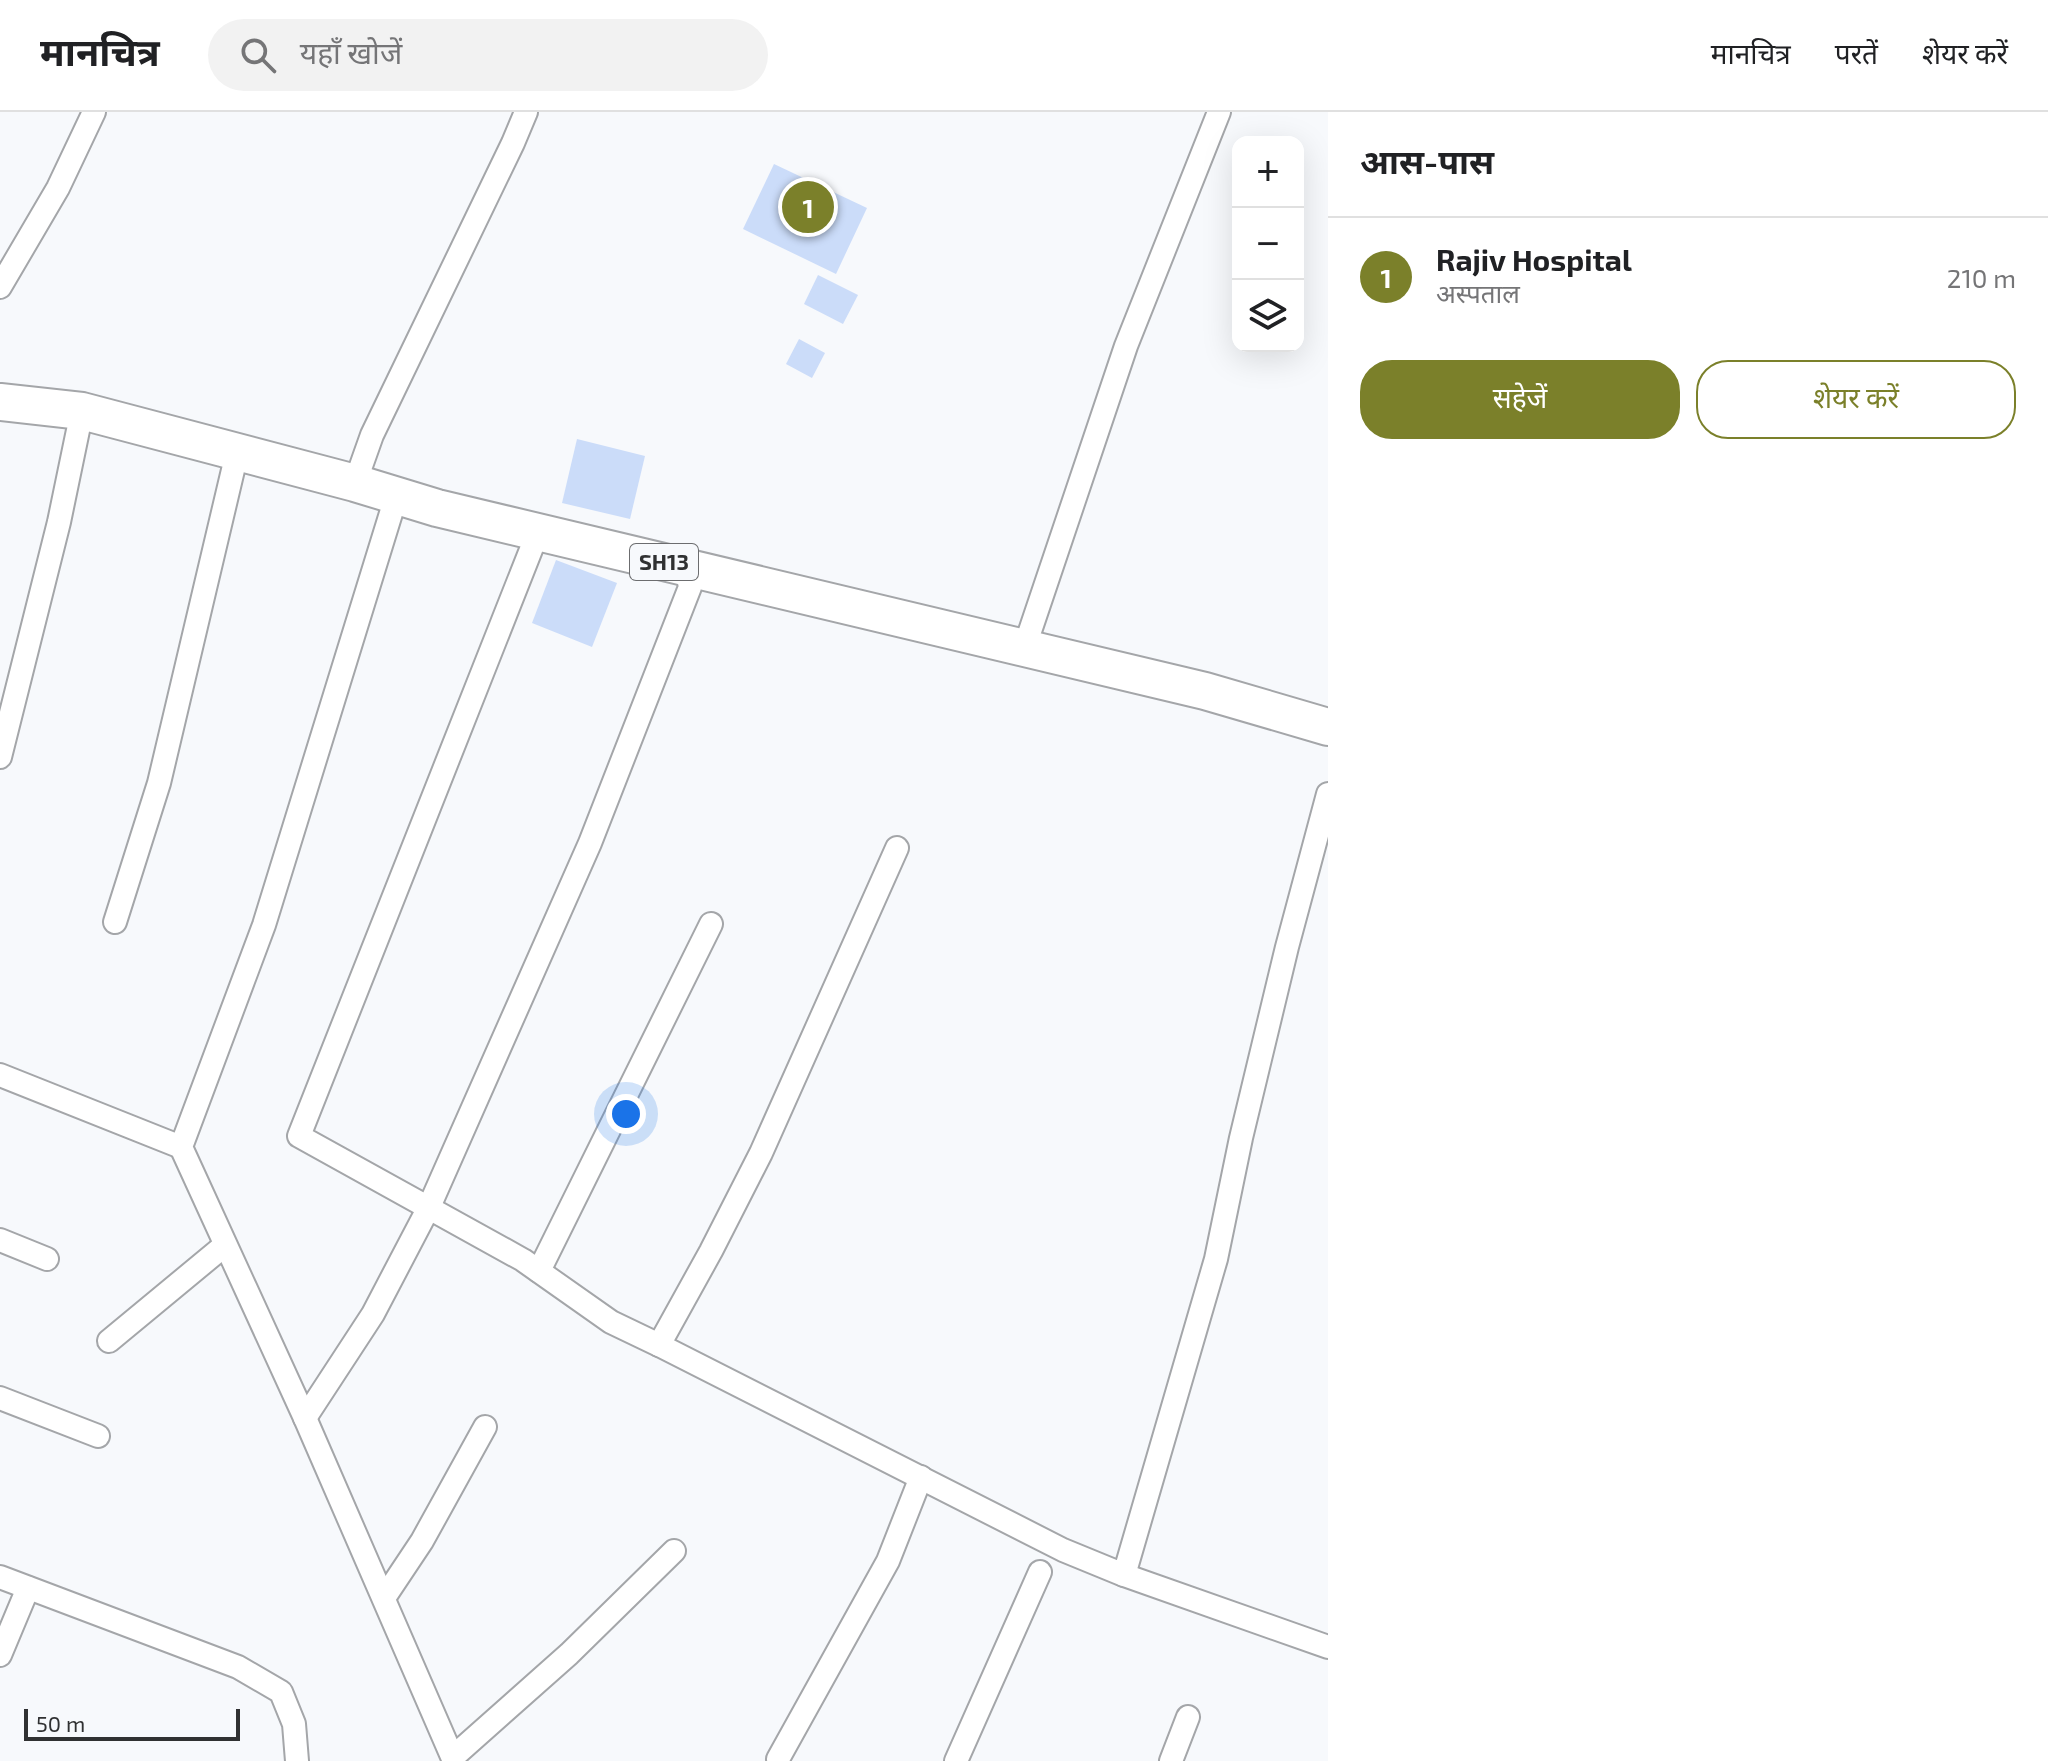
<!DOCTYPE html>
<html lang="hi">
<head>
<meta charset="utf-8">
<style>
	:root { --surface:#fff; --page:#f2f2f2; --text:#202124; --muted:#757577; --line:#e0e0e0; --accent:#7b802a }
	body { margin:0; font-family:"Exo 2","Noto Sans Devanagari",sans-serif; background:var(--page); color:var(--text) }
	.controls { position:absolute; right:24px; top:24px; display:grid; overflow:hidden; border-radius:16px; box-shadow:0 8px 32px #0002 }
	.controls button { width:72px; height:72px; display:grid; place-items:center; padding:0; border:0; border-bottom:2px solid var(--line); background:var(--surface); color:var(--text); font:40px sans-serif }
	.scale { position:absolute; left:24px; bottom:20px; width:216px; box-sizing:border-box; padding-left:8px; border:4px solid #303132; border-top:0; font-size:22px; line-height:28px; white-space:nowrap; color:#303132; -webkit-text-stroke:6px #f7f9fc; paint-order:stroke }
	.you { position:absolute; left:626px; top:1002px; width:28px; height:28px; margin:-20px; border:6px solid #fff; border-radius:50%; background:#1a73e8; box-shadow:0 0 0 12px #1a73e833 }
	.badge { display:grid; place-items:center; width:52px; height:52px; border-radius:50%; background:var(--accent); color:#fff; font-size:26px; font-weight:700 }
	.pin { position:absolute; translate:-50% -50%; border:4px solid #fff; box-shadow:0 2px 8px #0006 }
	.list { margin:0; padding:0; list-style:none }
	h2 { display:flex; justify-content:space-between; align-items:center; height:104px; margin:0; padding:0 32px; font-size:34px }
	h2 small { font-size:26px; font-weight:400; color:var(--muted) }
	.list li { display:grid; grid-template-columns:52px 1fr auto; gap:24px; align-items:center; box-sizing:border-box; height:120px; padding:0 32px; border-top:2px solid var(--line) }
	.list b { display:block; font-size:30px; white-space:nowrap }
	.list p { margin:0; font-size:26px; white-space:nowrap; color:var(--muted) }
	.list em { font-size:26px; font-style:normal; color:var(--muted) }
	.actions { display:flex; gap:16px; padding:24px 32px }
	.actions a { flex:1; padding:18px 0; border:2px solid var(--accent); border-radius:32px; text-align:center; font-size:28px; color:var(--accent) }
	.actions .main { background:var(--accent); color:#fff }
	.icon { flex:none; width:44px; height:44px; fill:none; stroke:currentColor; stroke-width:2; stroke-linecap:round; stroke-linejoin:round }
	.map { position:relative; flex:none; width:1328px; height:1649px; overflow:hidden }
	header { display:flex; align-items:center; gap:48px; box-sizing:border-box; height:112px; padding:0 40px; background:var(--surface); border-bottom:2px solid var(--line) }
	header strong { font-size:38px }
	nav { display:flex; gap:44px; margin-inline-start:auto; font-size:28px }
	.search { width:560px; height:72px; background:var(--page); display:flex; align-items:center; gap:20px; box-sizing:border-box; padding:0 28px; border-radius:44px; color:var(--muted); font-size:30px }
	main { display:flex }
	aside { flex:1; background:var(--surface) }
	.map>svg:first-child { display:block }
	.building { fill:#cbdcf9 }
	.lines { fill:none; stroke-linecap:round; stroke-linejoin:round }
	.minor-casing { stroke:#a4a6a9; stroke-width:26 }
	.primary-casing { stroke:#a4a6a9; stroke-width:40 }
	.minor { stroke:#fff; stroke-width:22 }
	.primary { stroke:#fff; stroke-width:36 }
	.labels { text-anchor:middle; stroke-width:7; stroke-linejoin:round; paint-order:stroke }
	.shield { fill:#f7f9fc; stroke:#6c6d6f; stroke-width:2 }
	.shield-label { font-size:22px; font-weight:bold; fill:#303132 }
</style>
</head>
<body>
<header>
<strong>मानचित्र</strong>
<div class="search"><svg class="icon" aria-label="search" viewBox="0 0 24 24"><circle cx="10" cy="10" r="6"/><path d="M15 15l6 6"/></svg>यहाँ खोजें</div>
<nav><a>मानचित्र</a><a>परतें</a><a>शेयर करें</a></nav>
</header>
<main>
<div class="map">
<svg width="1328" height="1649" viewBox="0 0 1328 1649">
	<rect width="100%" height="100%" fill="#f7f9fc"/>
	<g class="building">
		<path d="M774,52L867,96L836,162L743,117Z"/>
		<path d="M818,163L858,183L843,212L804,192Z"/>
		<path d="M799,227L825,241L812,266L786,252Z"/>
		<path d="M577,327L645,344L630,407L562,391Z"/>
		<path d="M556,448L617,471L592,535L532,511Z"/>
	</g>
	<g class="lines">
		<g class="minor-casing">
			<g id="minor">
				<path d="M0,175L58,76L94,0"/>
				<path d="M355,371L372,323L513,31L526,0"/>
				<path d="M396,385L264,813L181,1035L305,1306L454,1649"/>
				<path d="M538,420L299,1024L523,1148L611,1210L659,1233L1063,1438L1124,1463L1328,1535"/>
				<path d="M1024,537L1126,234L1219,0"/>
				<path d="M0,645L59,410L82,299"/>
				<path d="M115,810L159,671L237,341"/>
				<path d="M0,963L181,1035"/>
				<path d="M0,1128L47,1147"/>
				<path d="M539,1159L711,812"/>
				<path d="M109,1229L225,1133"/>
				<path d="M659,1233L711,1139L761,1041L897,736"/>
				<path d="M0,1286L98,1324"/>
				<path d="M305,1306L373,1202L429,1095L590,731L690,475L686,455"/>
				<path d="M1124,1463L1216,1147L1241,1026L1287,835L1328,682"/>
				<path d="M0,1465L238,1555L281,1580L294,1612L297,1649"/>
				<path d="M384,1486L422,1429L485,1315"/>
				<path d="M0,1543L28,1476"/>
				<path d="M453,1645L569,1542L674,1439"/>
				<path d="M778,1647L888,1449L921,1365"/>
				<path d="M956,1649L1040,1460"/>
				<path d="M1171,1649L1188,1605"/>
			</g>
		</g>
		<g class="primary-casing">
			<path id="primary" d="M0,290L82,299L355,371L437,396L1205,579L1328,615"/>
		</g>
		<use href="#minor" class="minor"/>
		<use href="#primary" class="primary"/>
	</g>
	<g class="labels">
		<rect class="shield" x="630" y="432" width="68" height="36" rx="6"/>
		<g class="shield-label">
			<text x="664" y="458">SH13</text>
		</g>
	</g>
</svg>
<div class="controls">
<button>+</button>
<button>−</button>
<button><svg class="icon" aria-label="layers" viewBox="0 0 24 24"><path d="M12 4l9 5-9 5-9-5zM3 14l9 5 9-5"/></svg></button>
</div>
<div class="scale">50 m</div>
<div class="you"></div>
<div class="pin badge" style="left:808px;top:95px">1</div>
</div>
<aside>
<h2>आस-पास<small></small></h2>
<ul class="list">
<li><span class="badge">1</span><div><b>Rajiv Hospital</b><p>अस्पताल</p></div><em>210 m</em></li>
</ul>
<div class="actions"><a class="main">सहेजें</a><a>शेयर करें</a></div>
</aside>
</main>
</body>
</html>
